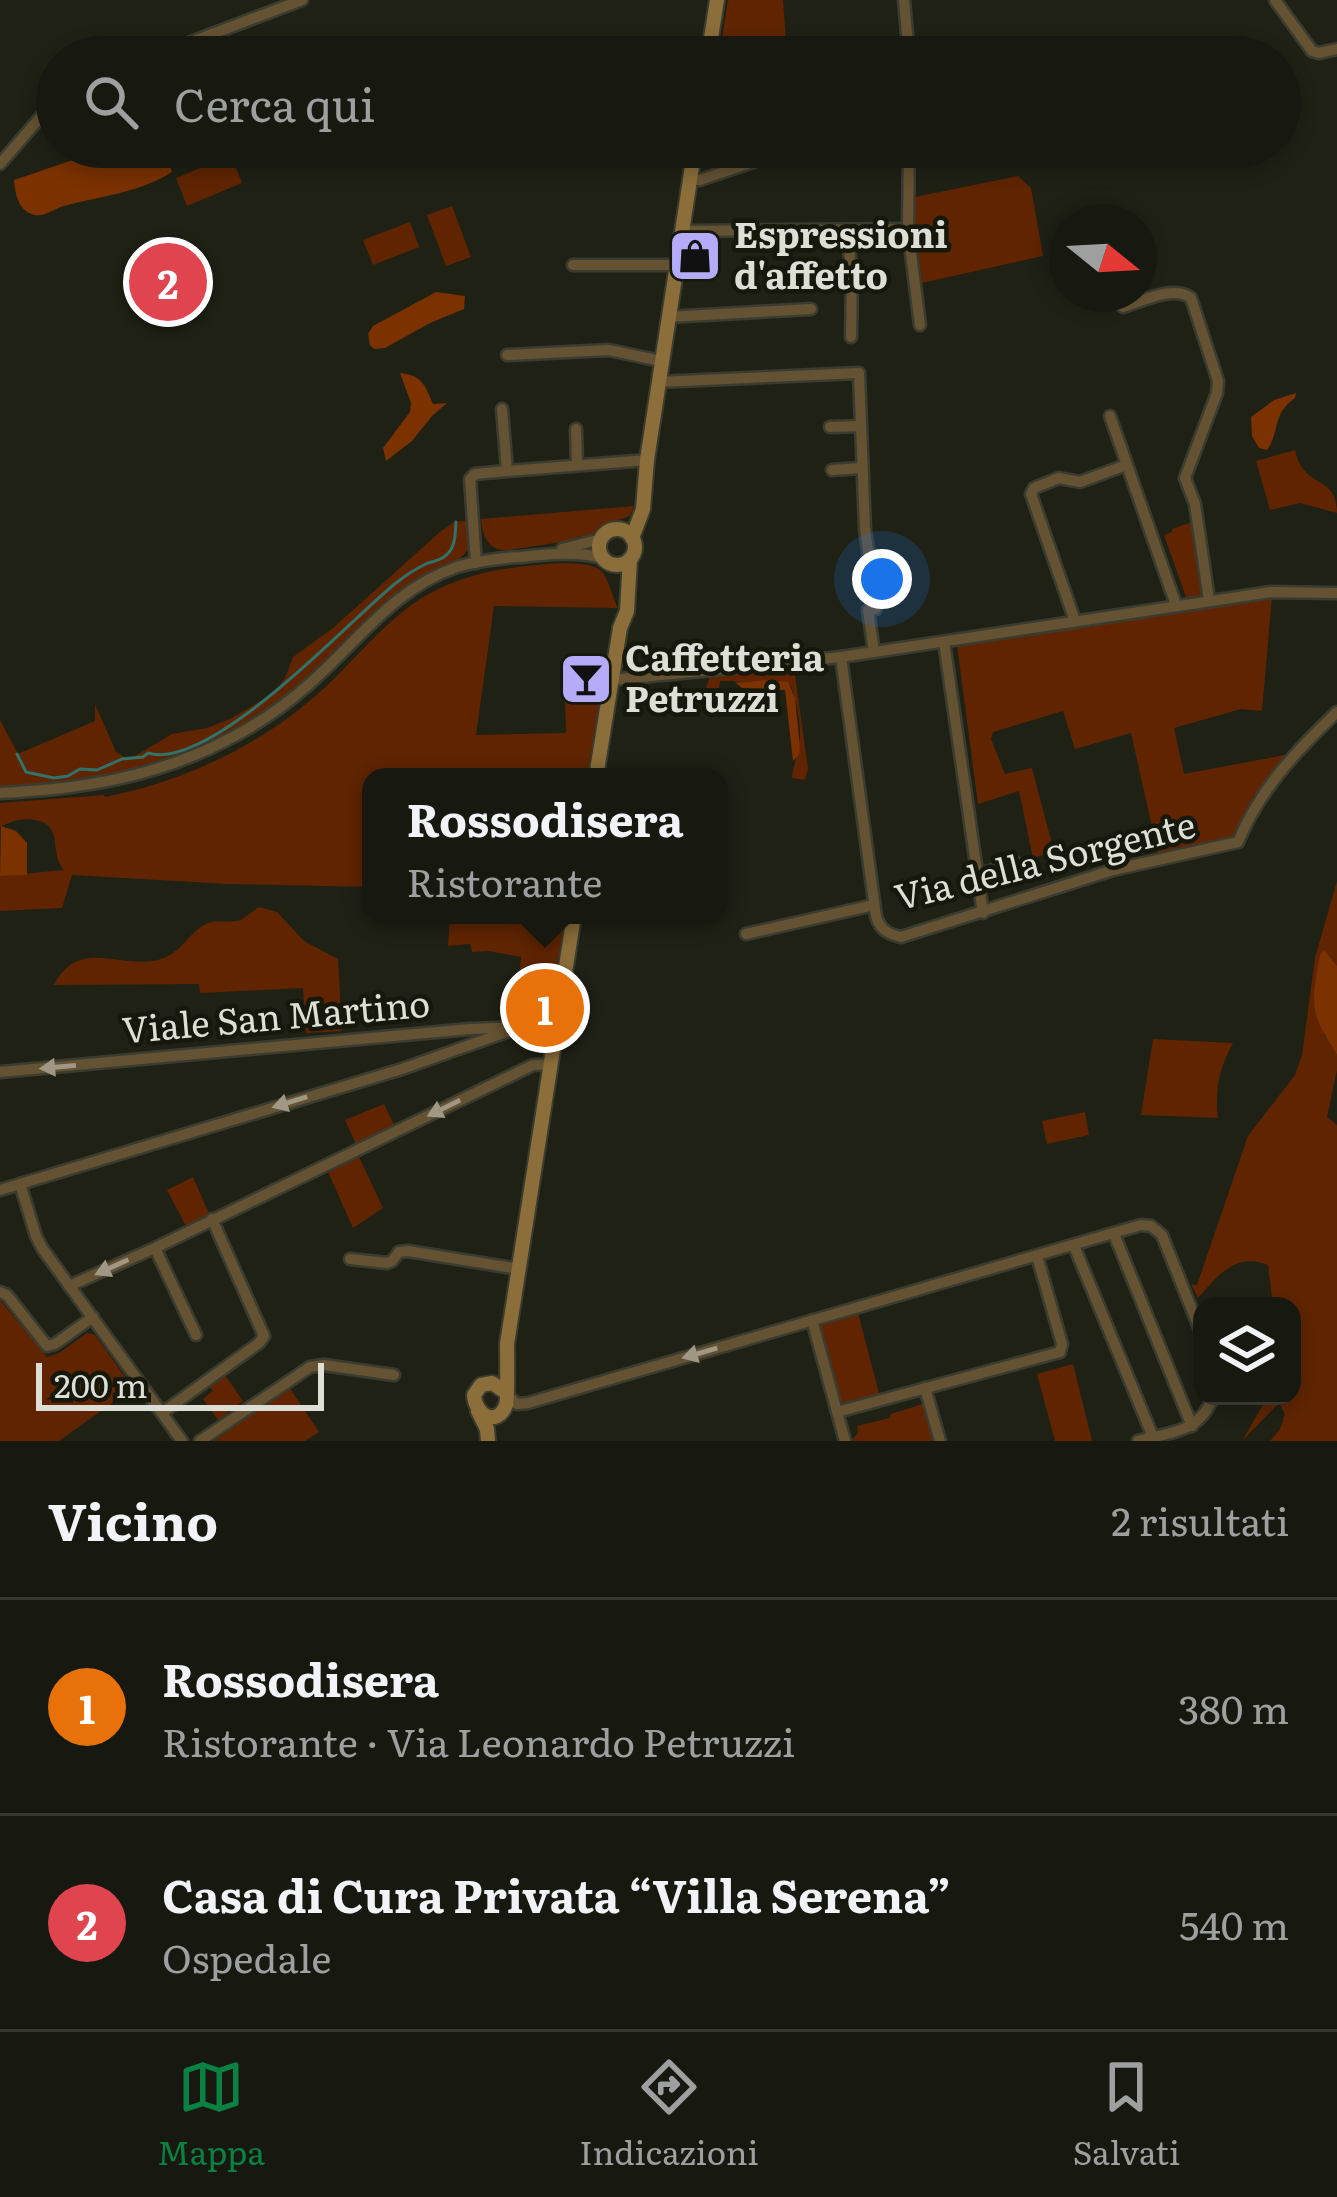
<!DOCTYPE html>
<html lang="it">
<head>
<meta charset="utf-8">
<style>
	:root { --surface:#171910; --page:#24261e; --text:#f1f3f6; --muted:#9ea09f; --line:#363830; --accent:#0b8043 }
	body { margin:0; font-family:Literata,serif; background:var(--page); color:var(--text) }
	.controls { position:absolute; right:36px; bottom:36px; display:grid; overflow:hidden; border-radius:24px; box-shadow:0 6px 18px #0003 }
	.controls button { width:108px; height:108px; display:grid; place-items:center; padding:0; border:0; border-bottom:3px solid var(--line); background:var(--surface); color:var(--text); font:60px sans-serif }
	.compass { position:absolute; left:1049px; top:204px; width:108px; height:108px; border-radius:50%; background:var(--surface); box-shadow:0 6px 18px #0003; rotate:108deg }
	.scale { position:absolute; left:36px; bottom:30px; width:288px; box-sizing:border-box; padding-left:12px; border:6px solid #dddfd6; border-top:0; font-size:33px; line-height:42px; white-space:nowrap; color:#dddfd6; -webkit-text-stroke:9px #16180c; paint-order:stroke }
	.you { position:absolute; left:882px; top:579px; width:42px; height:42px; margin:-30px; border:9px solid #fff; border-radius:50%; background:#1a73e8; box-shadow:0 0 0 18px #1a73e833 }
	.badge { display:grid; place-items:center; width:78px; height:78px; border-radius:50%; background:var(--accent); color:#fff; font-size:39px; font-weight:700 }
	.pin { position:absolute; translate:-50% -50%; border:6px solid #fff; box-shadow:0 3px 12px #0006 }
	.popup { position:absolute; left:362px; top:768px; width:366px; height:156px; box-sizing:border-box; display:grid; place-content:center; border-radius:24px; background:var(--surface); filter:drop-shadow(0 3px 9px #0005); font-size:39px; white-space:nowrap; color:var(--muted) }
	.popup b { font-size:45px; color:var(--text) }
	.popup::after { content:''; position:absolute; left:50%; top:100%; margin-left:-24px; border:24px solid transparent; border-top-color:var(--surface) }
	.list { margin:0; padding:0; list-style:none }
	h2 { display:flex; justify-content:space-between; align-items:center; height:156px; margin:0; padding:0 48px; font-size:51px }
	h2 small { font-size:39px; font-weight:400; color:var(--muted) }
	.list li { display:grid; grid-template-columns:78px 1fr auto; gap:36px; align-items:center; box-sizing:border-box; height:216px; padding:0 48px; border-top:3px solid var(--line) }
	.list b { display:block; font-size:45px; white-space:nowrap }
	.list p { margin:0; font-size:39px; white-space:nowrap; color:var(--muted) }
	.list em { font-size:39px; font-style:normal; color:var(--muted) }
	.icon { flex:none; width:66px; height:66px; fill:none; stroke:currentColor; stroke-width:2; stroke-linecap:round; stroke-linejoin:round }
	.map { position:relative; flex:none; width:1337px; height:1441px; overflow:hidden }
	.search { position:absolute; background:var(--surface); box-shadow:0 6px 18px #0003; left:36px; right:36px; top:36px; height:132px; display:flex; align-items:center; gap:30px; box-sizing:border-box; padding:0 42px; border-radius:66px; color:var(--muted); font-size:45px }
	.sheet { height:588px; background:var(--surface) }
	nav { display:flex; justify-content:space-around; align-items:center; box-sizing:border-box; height:168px; border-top:3px solid var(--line); background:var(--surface); font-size:33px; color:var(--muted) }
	nav a { display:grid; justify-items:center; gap:6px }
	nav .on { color:var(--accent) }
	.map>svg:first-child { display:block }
	.green { fill:#602500 }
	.forest { fill:#7b3100 }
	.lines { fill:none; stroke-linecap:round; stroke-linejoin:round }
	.stream { stroke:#2f736b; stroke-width:3 }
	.street-casing { stroke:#3a3c30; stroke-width:15 }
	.secondary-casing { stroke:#3a3c30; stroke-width:18 }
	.street { stroke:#645233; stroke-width:10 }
	.secondary { stroke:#8b6e3a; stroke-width:14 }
	.oneway { fill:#a09884 }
	.labels { text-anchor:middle; stroke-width:9; stroke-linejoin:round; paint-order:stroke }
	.poi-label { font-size:36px; font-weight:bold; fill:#dddfd6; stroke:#16180c; text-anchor:start }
	.street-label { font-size:36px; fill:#dddfd6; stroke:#16180c }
</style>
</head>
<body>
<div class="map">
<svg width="1337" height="1441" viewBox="0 0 1337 1441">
	<rect width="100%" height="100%" fill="#1f2115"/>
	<g class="green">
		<path d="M728,0H783L787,57H719Z"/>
		<path d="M231,155L242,183L187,206L176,178Z"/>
		<path d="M1018,176L1031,188L1043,256L922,283L915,222V197Z"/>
		<path d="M452,206L471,257L446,266L427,215Z"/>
		<path d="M410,222L419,247L373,265L363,240Z"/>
		<path d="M1295,450C1304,491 1337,473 1337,513L1300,503L1270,510L1256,461Z"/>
		<path d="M634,506L630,516L609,523L596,534L576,537L575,540L509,550C489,552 482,536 481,519Z"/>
		<path d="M471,520C471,528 472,539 469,547C461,567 413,581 394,597C358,627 329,663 293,692C207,762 108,783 0,787V720L18,754L95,721V704L116,752L124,757L135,756L172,734L207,728L232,718L274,693L285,678L293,657L333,628L440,532L454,522Z"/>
		<path d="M1192,522L1202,595L1187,600L1164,535L1172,532V529Z"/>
		<path d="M565,563C610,565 602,571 618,608L494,606L476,735L566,733L565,698L600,697L587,777H371V887L228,884L72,875L62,908L0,911V876L64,870C49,854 63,827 39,821C23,817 14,820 0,827V803L104,795L105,797C181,782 255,748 313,698C344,672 369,639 400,614C447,574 506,566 565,563Z"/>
		<path d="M1272,596L1262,711L1241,709L1174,728L1184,774L1285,755L1287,757L1250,808H1247L1234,837L1158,854L1131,733L1075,749L1063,711L993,732L991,739L1005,774L1032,768L1054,852L1033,858L1019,791L978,804L957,645Z"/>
		<path d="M794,668L808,768L805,780L792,778C793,766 797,759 799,748C802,729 798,704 791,686L765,680L736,683L735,681H720L719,688H706L710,676L767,671L768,676L773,675L774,670Z"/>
		<path d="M1337,881V966L1323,951L1324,1035L1337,1055V1070L1327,1117L1337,1125V1441H1270L1280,1429L1285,1414L1279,1403L1242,1441L1268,1396H1292V1306H1273L1268,1265C1236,1252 1218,1275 1198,1298L1191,1284L1197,1285L1248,1136L1295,1075L1302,1055L1315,958Z"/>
		<path d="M259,907L277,912L304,941L338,959L342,1031L306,1033L303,988L200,993L199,984L54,985C80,934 124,973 164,958C182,951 190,931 208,923C217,919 226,923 236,921C244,920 252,911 259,907Z"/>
		<path d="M450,915H565L555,981L519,976L521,957L489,951L472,952L470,944L448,946Z"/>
		<path d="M1153,1039L1233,1043C1219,1069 1215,1088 1218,1118L1141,1115Z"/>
		<path d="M384,1104L394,1125L356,1144L345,1120Z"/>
		<path d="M1085,1112L1089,1135L1047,1144L1042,1121Z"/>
		<path d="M359,1157L383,1208L353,1228L328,1172Z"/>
		<path d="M193,1177L210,1216L186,1226L167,1190Z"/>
		<path d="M0,1300L47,1357L59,1353L87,1333L95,1335L133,1388L59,1441H0Z"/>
		<path d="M858,1313L880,1397L841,1405L818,1330L823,1324Z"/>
		<path d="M1073,1364L1092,1441H1055L1037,1374Z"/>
		<path d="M224,1374L243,1401L218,1420L203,1399L213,1391L209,1386Z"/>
		<path d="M289,1387L319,1432L305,1441H214Z"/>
		<path d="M926,1403L935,1441H851L858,1433L857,1426L890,1418L891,1414Z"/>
	</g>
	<g class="forest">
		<path d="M111,147H164L172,172C139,193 100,196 64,206C52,209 42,220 29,213C17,206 15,192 14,180Z"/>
		<path d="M436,292L465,296L464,309L430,323L385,348L374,349L370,345L368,334L373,326Z"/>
		<path d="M400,373C422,375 425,385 433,404L447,403L432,416L412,441L386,461L383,448L410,412L411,403Z"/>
		<path d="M1296,393L1295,398C1271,415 1281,430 1267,450L1259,448L1252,436L1251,417L1274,400Z"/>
		<path d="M765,680L788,682L795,698L800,747L799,755L793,761L785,690L742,688L736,683Z"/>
		<path d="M1,826L16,831L27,843V875L0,876Z"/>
		<path d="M1324,950L1337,966V1055C1309,1011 1311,1005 1320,955Z"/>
	</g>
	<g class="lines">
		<path class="stream" d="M17,754L26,772L54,778L68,776L80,769L97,770L122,759L143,757L148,753C211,772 347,622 396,583C406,575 417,568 428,563C432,562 442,559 445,556C456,548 455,534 456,522"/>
		<g class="street-casing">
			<g id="street">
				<path d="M904,0L909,57"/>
				<path d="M1275,0L1312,51L1319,53L1337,49"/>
				<path d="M151,57L302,0"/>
				<path d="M909,147L908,229L920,325"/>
				<path d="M0,164L57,98"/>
				<path d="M690,180H700L797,147"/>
				<path d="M847,230L852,277L851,337"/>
				<path d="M681,231L908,229"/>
				<path d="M573,265H676"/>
				<path d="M1123,307C1143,301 1173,285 1191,298L1218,381L1217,393L1185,478L1195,504L1209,600"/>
				<path d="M668,317L811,309"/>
				<path d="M507,355L609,350L661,361"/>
				<path d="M658,382L859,373L865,529L876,609L868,610L874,652"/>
				<path d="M502,409L507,471L647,460"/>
				<path d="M1110,416L1176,605"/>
				<path d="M830,427L861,426"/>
				<path d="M576,429L577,465"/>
				<path d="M832,470L862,468"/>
				<path d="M562,549L601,539"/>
				<path d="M476,563L470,479L475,474L507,471"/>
				<path d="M1075,621L1031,494L1034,488L1059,478L1080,482L1126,465"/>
				<path d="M944,642L983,913"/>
				<path d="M841,657L876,916C880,930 888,934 901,937L1113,870L1238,842C1260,789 1296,751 1337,712"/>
				<path d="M612,680L841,657L1271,592L1337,593"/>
				<path d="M0,793C82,789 158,777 231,738C258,724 284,706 307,686C356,644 392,589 457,567C478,561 499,558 520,557C547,554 577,551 603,558"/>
				<path d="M978,875L1015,862"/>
				<path d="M746,934L874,905"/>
				<path d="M0,1072L470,1029L557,1026"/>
				<path d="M20,1184L36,1236L42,1248L182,1441"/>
				<path d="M0,1190L402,1069L512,1030"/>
				<path d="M1114,1234L1192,1426"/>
				<path d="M1074,1246L1153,1437"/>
				<path d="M155,1248L196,1335"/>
				<path d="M350,1259L387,1263L392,1261L399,1252L408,1251L519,1269"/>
				<path d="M69,1286L155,1248L533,1065L551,1064"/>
				<path d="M0,1292L7,1295L47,1346L55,1344L93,1317"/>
				<path d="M812,1320L845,1441"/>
				<path d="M925,1388L940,1441"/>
				<path d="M506,1394L517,1404L528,1403L1141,1225L1151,1226L1162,1235L1202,1335"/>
				<path d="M837,1412L1060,1352L1062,1344L1037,1256"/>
				<path d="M162,1413L259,1343L264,1336L212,1219"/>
				<path d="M200,1441L310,1367L324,1365L394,1375"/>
				<path d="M1138,1441C1170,1432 1201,1433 1213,1396"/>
			</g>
		</g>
		<g class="secondary-casing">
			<g id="secondary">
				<path d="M708,57L717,0"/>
				<circle cx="617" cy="547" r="18"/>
				<path d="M632,538L643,509L647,460L695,147"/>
				<path d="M596,777L620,628L627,611L630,559"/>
				<path d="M504,1391L492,1383L481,1385L474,1395C475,1415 497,1428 506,1405C508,1400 507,1354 507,1344L574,915"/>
				<path d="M478,1411L487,1429L488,1441"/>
			</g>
		</g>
		<use href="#street" class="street"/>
		<use href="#secondary" class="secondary"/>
	</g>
	<defs><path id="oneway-solid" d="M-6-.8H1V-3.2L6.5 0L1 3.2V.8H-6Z" transform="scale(3)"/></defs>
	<g class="oneway">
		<use href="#oneway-solid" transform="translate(58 1067) rotate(175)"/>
		<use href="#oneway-solid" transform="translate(290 1102) rotate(163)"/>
		<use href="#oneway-solid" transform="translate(444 1108) rotate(154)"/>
		<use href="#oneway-solid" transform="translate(112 1267) rotate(156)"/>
		<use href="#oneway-solid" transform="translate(700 1353) rotate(164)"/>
	</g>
	<defs>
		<g id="shop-square" transform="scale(2.7)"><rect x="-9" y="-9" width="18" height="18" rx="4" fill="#b4acf9" stroke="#16180c"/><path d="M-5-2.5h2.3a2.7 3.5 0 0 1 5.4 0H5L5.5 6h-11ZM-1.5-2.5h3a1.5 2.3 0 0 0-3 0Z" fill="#111"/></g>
		<g id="bar-square" transform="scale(2.7)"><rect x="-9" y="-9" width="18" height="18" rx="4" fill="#b4acf9" stroke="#16180c"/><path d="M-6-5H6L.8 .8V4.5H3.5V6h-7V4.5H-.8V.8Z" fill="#111"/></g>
	</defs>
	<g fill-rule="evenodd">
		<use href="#shop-square" x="695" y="256"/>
		<use href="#bar-square" x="586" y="679"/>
	</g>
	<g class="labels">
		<g class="poi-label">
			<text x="734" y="248">Espressioni<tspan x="734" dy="41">d'affetto</tspan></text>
			<text x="625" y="671">Caffetteria<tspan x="625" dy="41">Petruzzi</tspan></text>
		</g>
		<g class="street-label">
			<text transform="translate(1045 861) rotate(-14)" y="13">Via della Sorgente</text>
			<text transform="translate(276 1017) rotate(-5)" y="13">Viale San Martino</text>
		</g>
	</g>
</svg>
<div class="controls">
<button><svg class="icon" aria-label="layers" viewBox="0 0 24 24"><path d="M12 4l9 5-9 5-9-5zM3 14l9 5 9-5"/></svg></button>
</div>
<svg class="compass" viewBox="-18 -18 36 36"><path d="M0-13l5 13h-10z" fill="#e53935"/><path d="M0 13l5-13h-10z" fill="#9ea09f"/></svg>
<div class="scale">200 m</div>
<div class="you"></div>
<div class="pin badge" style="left:545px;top:1008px;background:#e8710a">1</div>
<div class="popup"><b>Rossodisera</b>Ristorante</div>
<div class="pin badge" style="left:168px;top:282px;background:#e0444e">2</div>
<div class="search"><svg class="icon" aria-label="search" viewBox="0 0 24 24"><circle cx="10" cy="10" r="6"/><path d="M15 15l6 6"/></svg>Cerca qui</div>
</div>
<section class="sheet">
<h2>Vicino<small>2 risultati</small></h2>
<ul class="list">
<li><span class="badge" style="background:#e8710a">1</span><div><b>Rossodisera</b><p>Ristorante · Via Leonardo Petruzzi</p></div><em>380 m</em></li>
<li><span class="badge" style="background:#e0444e">2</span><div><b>Casa di Cura Privata “Villa Serena”</b><p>Ospedale</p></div><em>540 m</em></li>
</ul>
</section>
<nav>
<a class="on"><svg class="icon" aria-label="map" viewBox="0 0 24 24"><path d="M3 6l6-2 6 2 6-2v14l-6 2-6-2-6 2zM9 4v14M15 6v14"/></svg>Mappa</a>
<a><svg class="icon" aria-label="directions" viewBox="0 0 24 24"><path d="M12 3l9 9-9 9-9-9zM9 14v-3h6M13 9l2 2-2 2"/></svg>Indicazioni</a>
<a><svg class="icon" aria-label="saved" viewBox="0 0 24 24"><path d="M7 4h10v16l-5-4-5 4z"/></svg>Salvati</a>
</nav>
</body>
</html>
